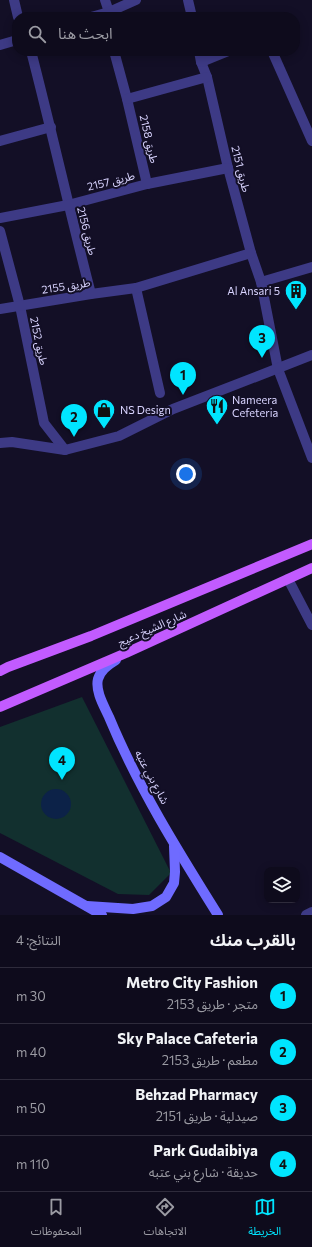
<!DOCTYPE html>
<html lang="ar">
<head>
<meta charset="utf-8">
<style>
	:root { --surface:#0e0b1c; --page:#1c1929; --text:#f1f3f6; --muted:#9b9ba3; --line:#2e2b3b; --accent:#00e5ff }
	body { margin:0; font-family:Commissioner,"Noto Sans Arabic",sans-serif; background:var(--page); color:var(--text); direction:rtl }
	.controls { position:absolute; right:12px; bottom:12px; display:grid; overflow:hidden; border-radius:8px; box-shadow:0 2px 10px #0003 }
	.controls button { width:36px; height:36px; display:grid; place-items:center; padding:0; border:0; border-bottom:1px solid var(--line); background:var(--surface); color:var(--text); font:20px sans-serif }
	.you { position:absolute; left:186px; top:474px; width:14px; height:14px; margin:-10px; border:3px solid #fff; border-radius:50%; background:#1a73e8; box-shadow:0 0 0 6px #1a73e833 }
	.badge { display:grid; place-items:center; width:26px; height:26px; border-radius:50%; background:var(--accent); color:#111; font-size:13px; font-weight:700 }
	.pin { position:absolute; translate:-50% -33px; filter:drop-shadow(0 1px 2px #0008) }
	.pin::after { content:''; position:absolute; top:21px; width:14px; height:12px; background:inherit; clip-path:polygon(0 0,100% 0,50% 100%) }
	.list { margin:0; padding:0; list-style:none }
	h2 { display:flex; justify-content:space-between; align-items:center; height:52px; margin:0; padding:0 16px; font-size:17px }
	h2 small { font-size:13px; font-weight:400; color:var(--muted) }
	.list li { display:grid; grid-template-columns:26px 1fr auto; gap:12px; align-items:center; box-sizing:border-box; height:56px; padding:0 16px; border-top:1px solid var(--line) }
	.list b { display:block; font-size:15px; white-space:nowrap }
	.list p { margin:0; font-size:13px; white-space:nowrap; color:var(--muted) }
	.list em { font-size:13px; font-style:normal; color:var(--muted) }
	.icon { flex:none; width:22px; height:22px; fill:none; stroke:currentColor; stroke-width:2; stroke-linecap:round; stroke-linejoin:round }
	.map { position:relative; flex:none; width:312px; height:915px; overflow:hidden; direction:ltr }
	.search { position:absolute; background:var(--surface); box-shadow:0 2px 10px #0003; left:12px; right:12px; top:12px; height:44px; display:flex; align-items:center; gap:10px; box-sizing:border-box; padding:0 14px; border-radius:16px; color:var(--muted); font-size:15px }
	.sheet { height:276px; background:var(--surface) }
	nav { display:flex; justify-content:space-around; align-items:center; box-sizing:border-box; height:56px; border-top:1px solid var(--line); background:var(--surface); font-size:11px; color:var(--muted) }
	nav a { display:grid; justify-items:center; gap:2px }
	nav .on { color:var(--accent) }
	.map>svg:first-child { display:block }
	.green { fill:#12302f }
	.water { fill:#0c2248 }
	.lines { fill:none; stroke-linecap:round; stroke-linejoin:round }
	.service { stroke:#3d3a85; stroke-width:10 }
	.minor { stroke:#3d3a85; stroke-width:10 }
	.secondary { stroke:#6f6bff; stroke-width:10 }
	.primary { stroke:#c25bff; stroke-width:10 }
	.labels { text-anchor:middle; stroke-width:4; stroke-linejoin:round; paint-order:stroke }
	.street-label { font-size:11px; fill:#d9d4ff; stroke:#130f26 }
	.poi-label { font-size:11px; fill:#d9d4ff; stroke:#130f26; text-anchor:start }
</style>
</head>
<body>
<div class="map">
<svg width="312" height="915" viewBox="0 0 312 915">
	<rect width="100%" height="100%" fill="#130f26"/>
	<path class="green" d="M82,697L171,873L149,895L118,894L0,833V727Z"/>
	<circle class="water" cx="56" cy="804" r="15"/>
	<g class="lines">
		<g class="service">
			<path d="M14,0L18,17"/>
			<path d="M0,141L51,127"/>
			<path d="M136,288L160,393"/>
			<path d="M288,579L312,625"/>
		</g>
		<g class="minor">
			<path d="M105,0L109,12"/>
			<path d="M188,0L192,17"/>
			<path d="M91,17L109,12L136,0"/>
			<path d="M0,45L17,40"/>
			<path d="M31,51C52,132 70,213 91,294"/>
			<path d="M114,51L127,99L147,184"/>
			<path d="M199,51L201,62L207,77L228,168L251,253L261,282L278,369L312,458"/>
			<path d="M272,51L312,141"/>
			<path d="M201,62L228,51"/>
			<path d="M127,99L207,77"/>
			<path d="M0,218L68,205L147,184L228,168"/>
			<path d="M0,231L20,306L44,423L65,450"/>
			<path d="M261,282L312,267"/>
			<path d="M0,309L91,294L136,288L251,253"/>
			<path d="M0,443L12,442L65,450L119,436L173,409L312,355"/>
			<path d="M306,915L312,912"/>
		</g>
		<g class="secondary">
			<path d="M116,660C109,665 101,669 98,679C95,691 104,706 109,717C138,787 178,851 218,915"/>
			<path d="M0,857L102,915"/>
			<path d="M87,906L133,909L152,906L166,897L174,883L175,872L174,846"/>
		</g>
		<g class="primary">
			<path d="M0,671L8,667L91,636L312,544"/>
			<path d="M0,707L126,653L312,568"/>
		</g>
	</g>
	<defs>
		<g id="building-pin" transform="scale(1.15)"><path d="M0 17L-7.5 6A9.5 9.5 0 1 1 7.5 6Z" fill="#00e5ff" stroke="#130f26"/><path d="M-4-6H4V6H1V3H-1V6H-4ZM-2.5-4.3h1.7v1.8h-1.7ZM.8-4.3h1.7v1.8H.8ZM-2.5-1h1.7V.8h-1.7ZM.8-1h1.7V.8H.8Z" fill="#111"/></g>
		<g id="restaurant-pin" transform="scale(1.15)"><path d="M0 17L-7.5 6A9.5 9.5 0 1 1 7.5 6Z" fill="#00e5ff" stroke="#130f26"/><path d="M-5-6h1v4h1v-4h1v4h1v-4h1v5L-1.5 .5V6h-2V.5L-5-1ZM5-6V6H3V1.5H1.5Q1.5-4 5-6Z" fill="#111"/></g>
		<g id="shop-pin" transform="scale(1.15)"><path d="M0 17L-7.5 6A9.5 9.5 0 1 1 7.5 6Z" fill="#00e5ff" stroke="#130f26"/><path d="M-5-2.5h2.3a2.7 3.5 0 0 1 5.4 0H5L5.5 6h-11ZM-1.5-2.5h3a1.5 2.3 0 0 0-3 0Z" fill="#111"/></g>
	</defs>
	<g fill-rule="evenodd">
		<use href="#building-pin" x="296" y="291"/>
		<use href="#restaurant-pin" x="217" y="406"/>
		<use href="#shop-pin" x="104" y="410"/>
	</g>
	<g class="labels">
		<g class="street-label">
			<text transform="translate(149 139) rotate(77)" y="4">طريق 2158</text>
			<text transform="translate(241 169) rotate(76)" y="4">طريق 2151</text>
			<text transform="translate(111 181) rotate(-14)" y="4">طريق 2157</text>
			<text transform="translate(87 231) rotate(76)" y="4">طريق 2156</text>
			<text transform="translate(66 286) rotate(-9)" y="4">طريق 2155</text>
			<text transform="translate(39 341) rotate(78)" y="4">طريق 2152</text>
			<text transform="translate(152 628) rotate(-24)" y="4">شارع الشيخ دعيج</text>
			<text transform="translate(152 777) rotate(62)" y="4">شارع بني عتبه</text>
		</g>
		<g class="poi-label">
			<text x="280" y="295" text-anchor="end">Al Ansari 5</text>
			<text x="232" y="404">Nameera<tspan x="232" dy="13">Cefeteria</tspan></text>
			<text x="120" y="414">NS Design</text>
		</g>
	</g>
</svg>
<div class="controls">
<button><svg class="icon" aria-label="layers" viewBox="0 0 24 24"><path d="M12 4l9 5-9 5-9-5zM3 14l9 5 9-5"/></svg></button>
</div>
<div class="you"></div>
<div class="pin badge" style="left:183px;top:395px">1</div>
<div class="pin badge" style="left:74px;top:437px">2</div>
<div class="pin badge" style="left:262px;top:358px">3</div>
<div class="pin badge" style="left:62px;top:780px">4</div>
<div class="search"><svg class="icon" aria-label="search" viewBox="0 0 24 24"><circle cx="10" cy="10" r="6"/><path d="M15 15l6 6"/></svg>ابحث هنا</div>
</div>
<section class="sheet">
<h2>بالقرب منك<small>النتائج: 4</small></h2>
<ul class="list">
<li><span class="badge">1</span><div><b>Metro City Fashion</b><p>متجر · طريق 2153</p></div><em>30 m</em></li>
<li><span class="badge">2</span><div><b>Sky Palace Cafeteria</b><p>مطعم · طريق 2153</p></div><em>40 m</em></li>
<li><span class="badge">3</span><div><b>Behzad Pharmacy</b><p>صيدلية · طريق 2151</p></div><em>50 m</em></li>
<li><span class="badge">4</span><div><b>Park Gudaibiya</b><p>حديقة · شارع بني عتبه</p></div><em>110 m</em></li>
</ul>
</section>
<nav>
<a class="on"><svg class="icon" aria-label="map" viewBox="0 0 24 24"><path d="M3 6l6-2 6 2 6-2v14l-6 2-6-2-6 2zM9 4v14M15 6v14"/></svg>الخريطة</a>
<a><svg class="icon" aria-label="directions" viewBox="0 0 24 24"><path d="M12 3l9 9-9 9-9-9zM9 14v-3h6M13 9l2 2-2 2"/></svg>الاتجاهات</a>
<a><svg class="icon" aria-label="saved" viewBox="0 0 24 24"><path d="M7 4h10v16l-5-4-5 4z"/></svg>المحفوظات</a>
</nav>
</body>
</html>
